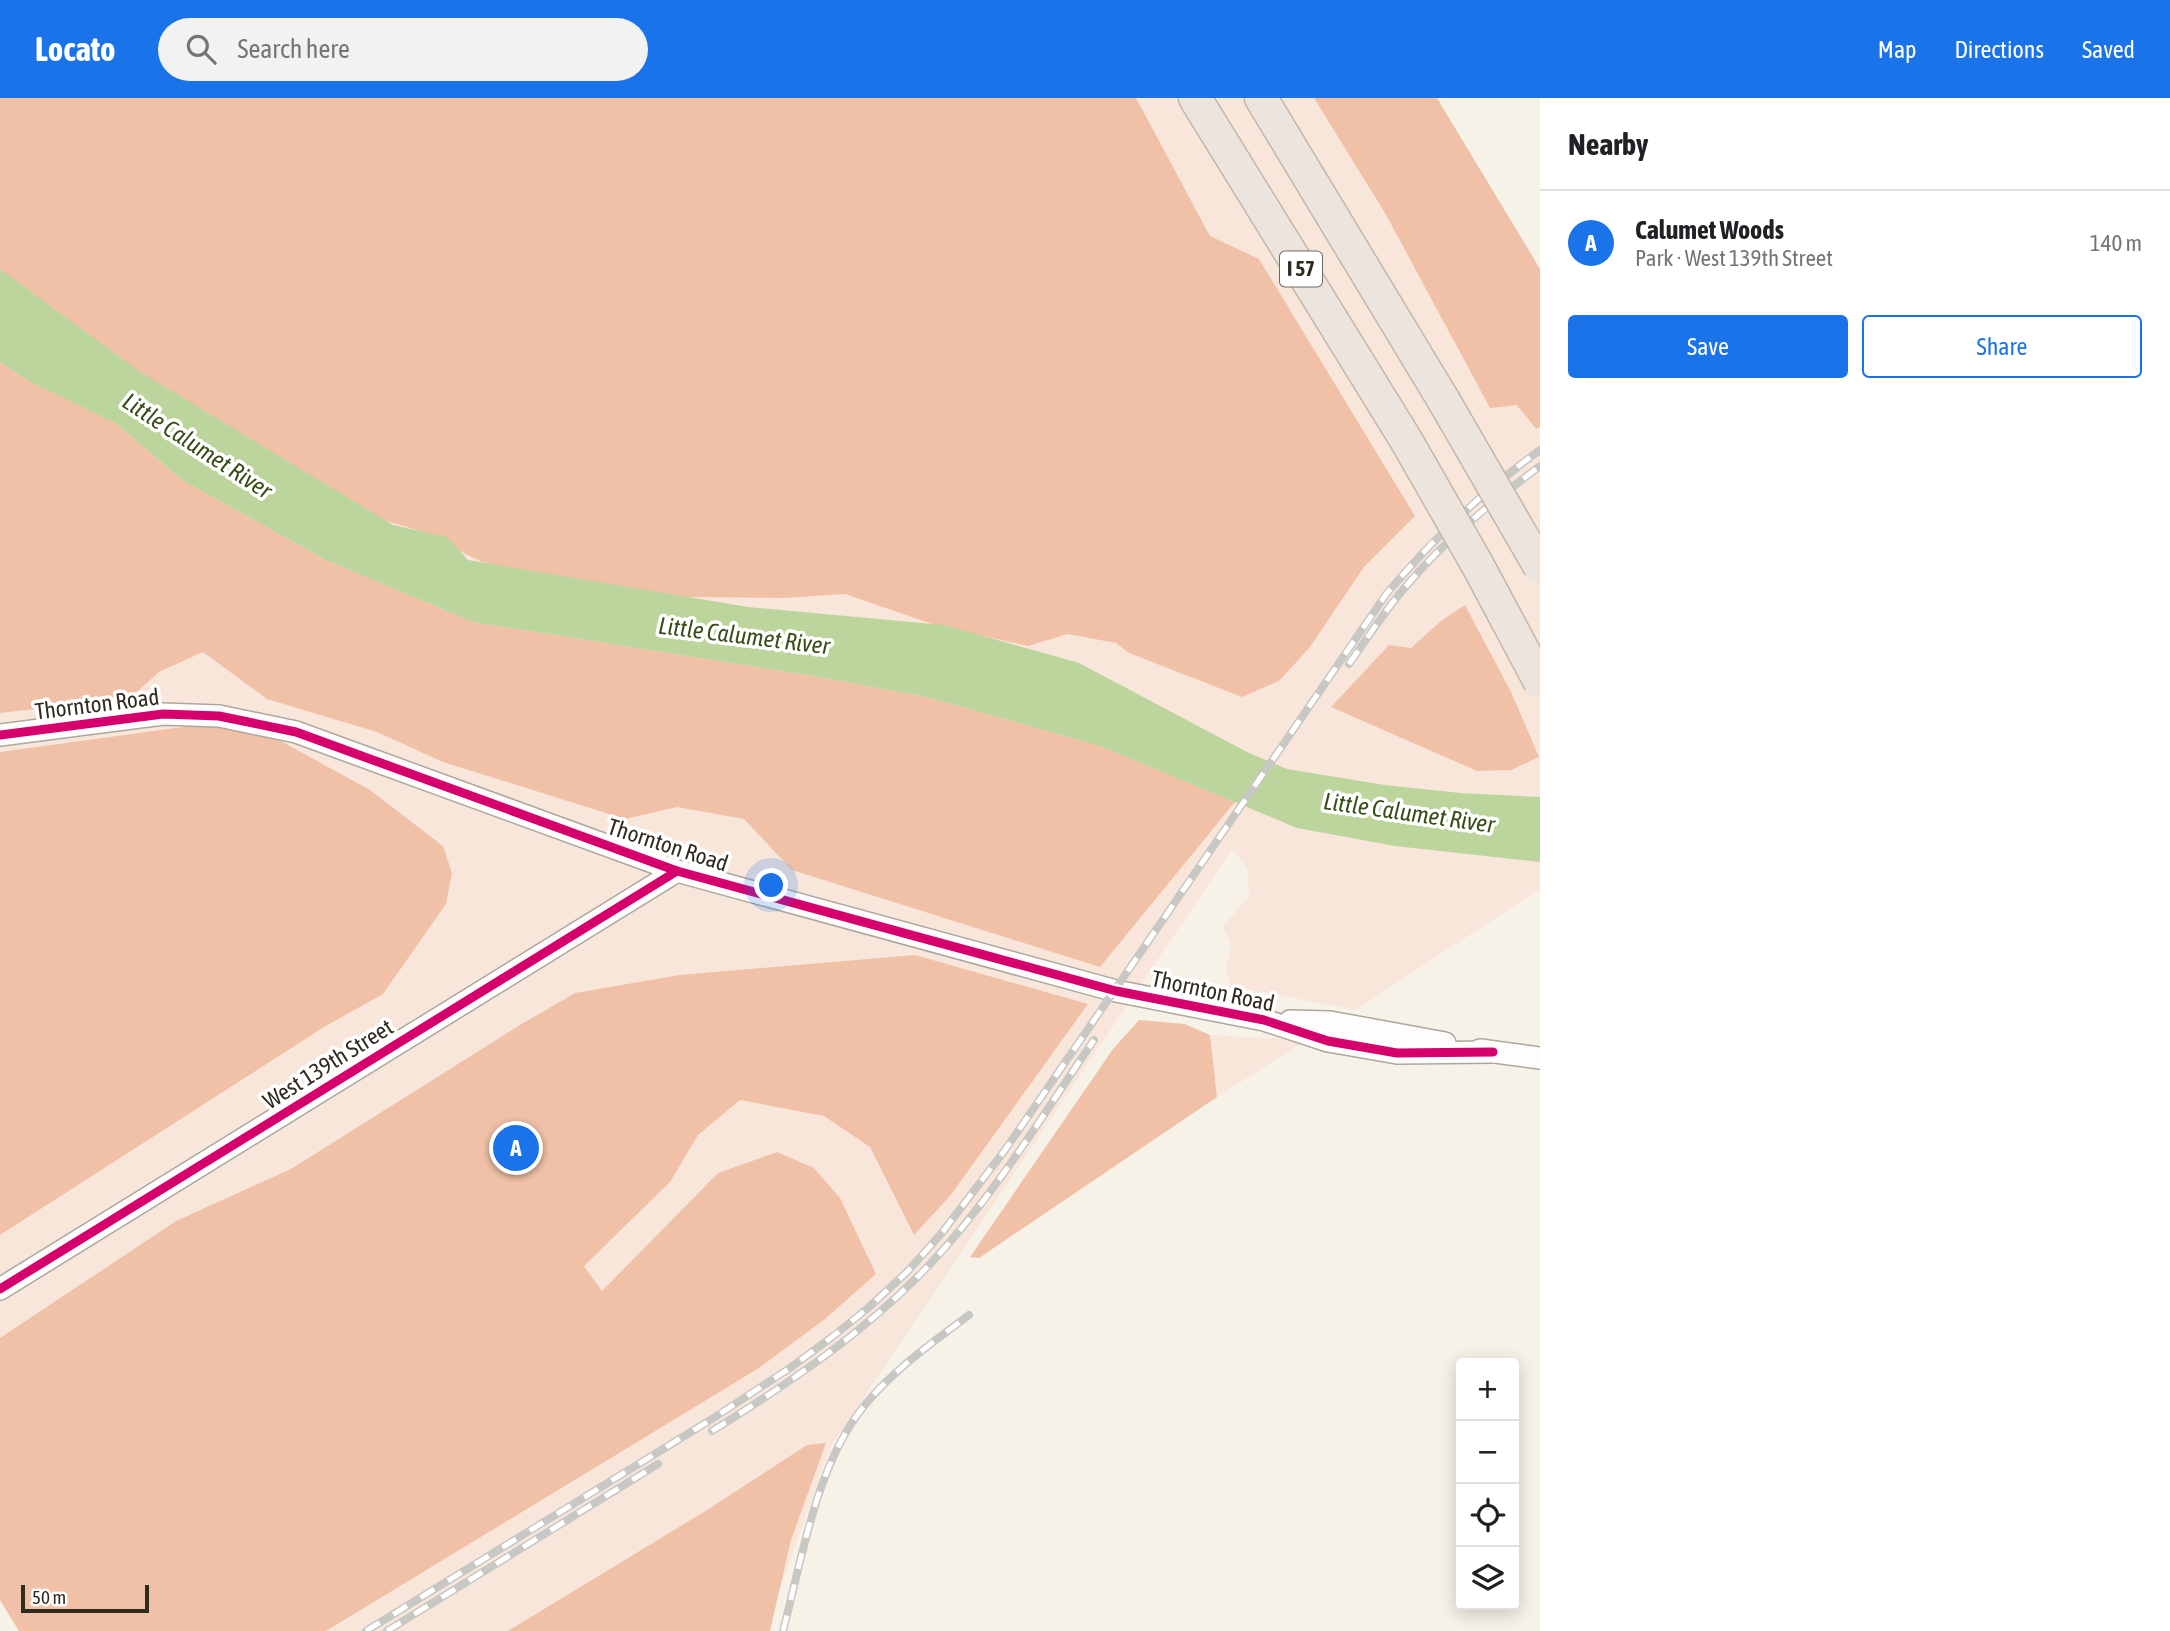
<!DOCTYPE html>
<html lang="en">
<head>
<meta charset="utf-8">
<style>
	:root { --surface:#fff; --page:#f2f2f2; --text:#202124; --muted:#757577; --line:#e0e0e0; --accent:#1a73e8 }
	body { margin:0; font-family:"Asap Condensed",sans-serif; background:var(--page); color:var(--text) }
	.controls { position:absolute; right:21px; bottom:21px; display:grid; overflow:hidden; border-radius:7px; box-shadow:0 4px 18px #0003 }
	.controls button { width:63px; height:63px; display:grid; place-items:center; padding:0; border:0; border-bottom:2px solid var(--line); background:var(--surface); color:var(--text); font:35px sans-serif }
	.scale { position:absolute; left:21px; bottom:18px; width:128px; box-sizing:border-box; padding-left:7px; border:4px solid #302b1f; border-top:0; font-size:19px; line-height:24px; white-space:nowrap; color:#302b1f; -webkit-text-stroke:5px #fff; paint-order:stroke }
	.you { position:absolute; left:772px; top:788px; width:24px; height:24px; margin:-18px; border:5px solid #fff; border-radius:50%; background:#1a73e8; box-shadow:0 0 0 10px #1a73e833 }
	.badge { display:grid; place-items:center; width:46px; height:46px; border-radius:50%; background:var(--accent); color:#fff; font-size:23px; font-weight:700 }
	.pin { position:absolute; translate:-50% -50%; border:4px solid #fff; box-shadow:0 2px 7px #0006 }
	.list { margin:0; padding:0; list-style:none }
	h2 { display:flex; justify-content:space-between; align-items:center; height:91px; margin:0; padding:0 28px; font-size:30px }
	h2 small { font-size:23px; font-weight:400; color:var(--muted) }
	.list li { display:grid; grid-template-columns:46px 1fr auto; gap:21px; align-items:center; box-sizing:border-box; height:105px; padding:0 28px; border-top:2px solid var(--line) }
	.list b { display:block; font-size:26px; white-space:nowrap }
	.list p { margin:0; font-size:23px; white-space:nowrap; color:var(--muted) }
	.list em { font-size:23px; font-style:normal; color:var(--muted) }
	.actions { display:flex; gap:14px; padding:21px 28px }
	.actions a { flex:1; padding:16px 0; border:2px solid var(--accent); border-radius:7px; text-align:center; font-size:24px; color:var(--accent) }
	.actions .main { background:var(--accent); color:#fff }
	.icon { flex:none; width:38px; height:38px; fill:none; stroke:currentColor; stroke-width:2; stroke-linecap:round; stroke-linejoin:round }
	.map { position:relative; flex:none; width:1540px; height:1533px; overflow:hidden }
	header { display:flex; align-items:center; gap:42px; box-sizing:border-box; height:98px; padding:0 35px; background:var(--accent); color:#fff }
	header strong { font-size:33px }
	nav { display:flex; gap:38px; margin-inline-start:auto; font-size:24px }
	.search { width:490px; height:63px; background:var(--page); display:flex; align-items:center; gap:18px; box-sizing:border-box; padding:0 24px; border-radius:38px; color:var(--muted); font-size:26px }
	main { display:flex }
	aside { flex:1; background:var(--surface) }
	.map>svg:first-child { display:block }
	.green { fill:#f9e6db }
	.forest { fill:#f0c1a7 }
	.water { fill:#bcd59c }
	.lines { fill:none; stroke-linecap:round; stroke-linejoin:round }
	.minor-casing { stroke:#aca89e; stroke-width:24 }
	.highway-casing { stroke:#c1b7aa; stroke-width:35 }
	.minor { stroke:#fefdfc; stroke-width:21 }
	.highway { stroke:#ede5dd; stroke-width:32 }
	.rail-casing { stroke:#c7c7c3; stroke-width:8 }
	.rail { stroke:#fff; stroke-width:5; stroke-dasharray:16; stroke-linecap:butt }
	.highway-bridge-casing { stroke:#c1b7aa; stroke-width:35; stroke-linecap:butt }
	.highway-bridge { stroke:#ede5dd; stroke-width:32 }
	.cycleway-casing { stroke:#fff; stroke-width:13 }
	.cycleway { stroke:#d6006c; stroke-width:9 }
	.labels { text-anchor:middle; stroke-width:7; stroke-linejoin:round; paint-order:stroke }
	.shield { fill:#fff; stroke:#6e6b62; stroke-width:2 }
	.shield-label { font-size:21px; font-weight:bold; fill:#302b1f }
	.street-label { font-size:23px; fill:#302b1f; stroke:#fff }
	.water-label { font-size:24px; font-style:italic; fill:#364e18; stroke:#fff }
</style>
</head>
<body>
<header>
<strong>Locato</strong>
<div class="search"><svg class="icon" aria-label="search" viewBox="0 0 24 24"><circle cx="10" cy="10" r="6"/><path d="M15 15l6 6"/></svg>Search here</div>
<nav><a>Map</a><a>Directions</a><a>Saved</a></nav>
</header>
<main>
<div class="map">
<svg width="1540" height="1533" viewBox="0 0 1540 1533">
	<rect width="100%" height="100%" fill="#f7f2e8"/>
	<g class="green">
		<path d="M0,0H1437L1540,171V699L1461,695L1385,687L1287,671L1540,761V791L1355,912L1231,888L1226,872L1231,847L1223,828L1249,798L1247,770L1232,751L830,1350L765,1533H19L0,1502Z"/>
		<path d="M1210,937L1307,942L1217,999Z"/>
	</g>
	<g class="forest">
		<path d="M0,0H1136L1210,138L1259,161L1415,418L1364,469L1310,549L1279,583L1242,599L1129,555L1116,545L1068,536L1028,548L938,528L845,496L783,500L689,499L593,488L482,464L414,431L372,419L167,297L49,207L0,181Z"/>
		<path d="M1314,0H1437L1540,171V329L1536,331L1517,307L1490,310L1385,115Z"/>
		<path d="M0,264L29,283L117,326L182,382L326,462L473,524L813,578L927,599L1100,648L1235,704L1100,869L792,772L744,721L677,709L625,721L443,664L377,634L267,601L203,554L159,574L130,600L0,615Z"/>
		<path d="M1465,507L1512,596L1539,659L1511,672L1477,673L1331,609L1389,547L1411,550L1441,523Z"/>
		<path d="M190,628L234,629L268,636L370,692L443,748L452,775L446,806L383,896L324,929L0,1137V654Z"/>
		<path d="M915,857L1088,906L950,1098L914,1137L870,1049L824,1018L740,1002L698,1037L670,1084L584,1168L602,1193L718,1075L777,1054L814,1070L840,1100L876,1176L825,1221L759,1270L326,1533H19L0,1502V1240L176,1123L291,1071L520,927L575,895L680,877Z"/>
		<path d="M1139,922L1185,926L1210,937L1217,999L979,1160L970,1159L1113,951Z"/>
		<path d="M826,1345L791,1442L770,1533H508L707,1412L807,1347Z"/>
	</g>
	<path class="water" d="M0,171L139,273L393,427L447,439L468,462L748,509L944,527L1079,565L1249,655L1287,671L1385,687L1461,695L1540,699V764L1395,748L1297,730L1100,648L927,599L813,578L473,524L326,462L182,382L117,326L29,283L0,264Z"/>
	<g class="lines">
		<g class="minor-casing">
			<g id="minor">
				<path d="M0,637L163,616L219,618L296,634L677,773L1116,893L1264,922L1328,943L1397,955L1493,954"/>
				<path d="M1290,923L1330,924L1445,945"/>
				<path d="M1480,952L1540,960"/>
				<path d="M0,1191L677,773"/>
			</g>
		</g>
		<g class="highway-casing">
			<g id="highway">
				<path d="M1195,0L1406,342"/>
				<path d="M1261,0L1444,303"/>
			</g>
		</g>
		<use href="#minor" class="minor"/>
		<use href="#highway" class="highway"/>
		<g class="rail-casing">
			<g id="rail">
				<path d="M1349,566C1368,539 1386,511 1407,487C1446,441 1492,404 1540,368"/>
				<path d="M712,1333C791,1284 867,1233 931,1165C994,1098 1042,1018 1094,942"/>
				<path d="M366,1533L712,1321L790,1270L832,1239L868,1210L907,1174L941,1136L1005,1052L1387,495C1433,441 1482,394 1540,352"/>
				<path d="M387,1533L658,1366"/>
				<path d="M783,1533C802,1461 816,1367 864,1308C893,1272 932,1245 969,1217"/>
			</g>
		</g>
		<use href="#rail" class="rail"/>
		<g class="highway-bridge-casing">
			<g id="highway-bridge">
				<path d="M1444,303L1540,469"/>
				<path d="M1406,342L1477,466L1540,584"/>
			</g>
		</g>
		<use href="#highway-bridge" class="highway-bridge"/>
		<g class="cycleway-casing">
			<g id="cycleway">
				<path d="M0,637L163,616L219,618L296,634L677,773L1116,893L1264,922L1328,943L1397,955L1493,954"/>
				<path d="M0,1191L677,773"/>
			</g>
		</g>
		<use href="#cycleway" class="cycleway"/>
	</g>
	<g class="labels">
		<rect class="shield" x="1280" y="153.5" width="42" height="35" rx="5"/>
		<g class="shield-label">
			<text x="1301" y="178">I 57</text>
		</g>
		<g class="street-label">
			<text transform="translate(97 606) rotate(-7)" y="8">Thornton Road</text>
			<text transform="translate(668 747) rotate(18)" y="8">Thornton Road</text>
			<text transform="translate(1213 893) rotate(12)" y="8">Thornton Road</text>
			<text transform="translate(328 966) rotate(-32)" y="8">West 139th Street</text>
		</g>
		<g class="water-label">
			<text transform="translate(197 348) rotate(33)" y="8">Little Calumet River</text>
			<text transform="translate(744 538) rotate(7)" y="8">Little Calumet River</text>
			<text transform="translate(1409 715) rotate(8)" y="8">Little Calumet River</text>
		</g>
	</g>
</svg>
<div class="controls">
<button>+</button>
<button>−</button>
<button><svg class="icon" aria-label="locate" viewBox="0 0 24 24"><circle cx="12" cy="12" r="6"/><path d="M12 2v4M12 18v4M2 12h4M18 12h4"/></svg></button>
<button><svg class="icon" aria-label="layers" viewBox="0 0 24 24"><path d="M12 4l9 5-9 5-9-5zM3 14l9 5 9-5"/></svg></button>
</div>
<div class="scale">50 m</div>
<div class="you"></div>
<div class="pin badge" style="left:516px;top:1050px">A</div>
</div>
<aside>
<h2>Nearby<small></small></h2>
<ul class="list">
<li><span class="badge">A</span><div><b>Calumet Woods</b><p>Park · West 139th Street</p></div><em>140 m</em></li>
</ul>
<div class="actions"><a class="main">Save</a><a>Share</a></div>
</aside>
</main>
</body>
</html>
